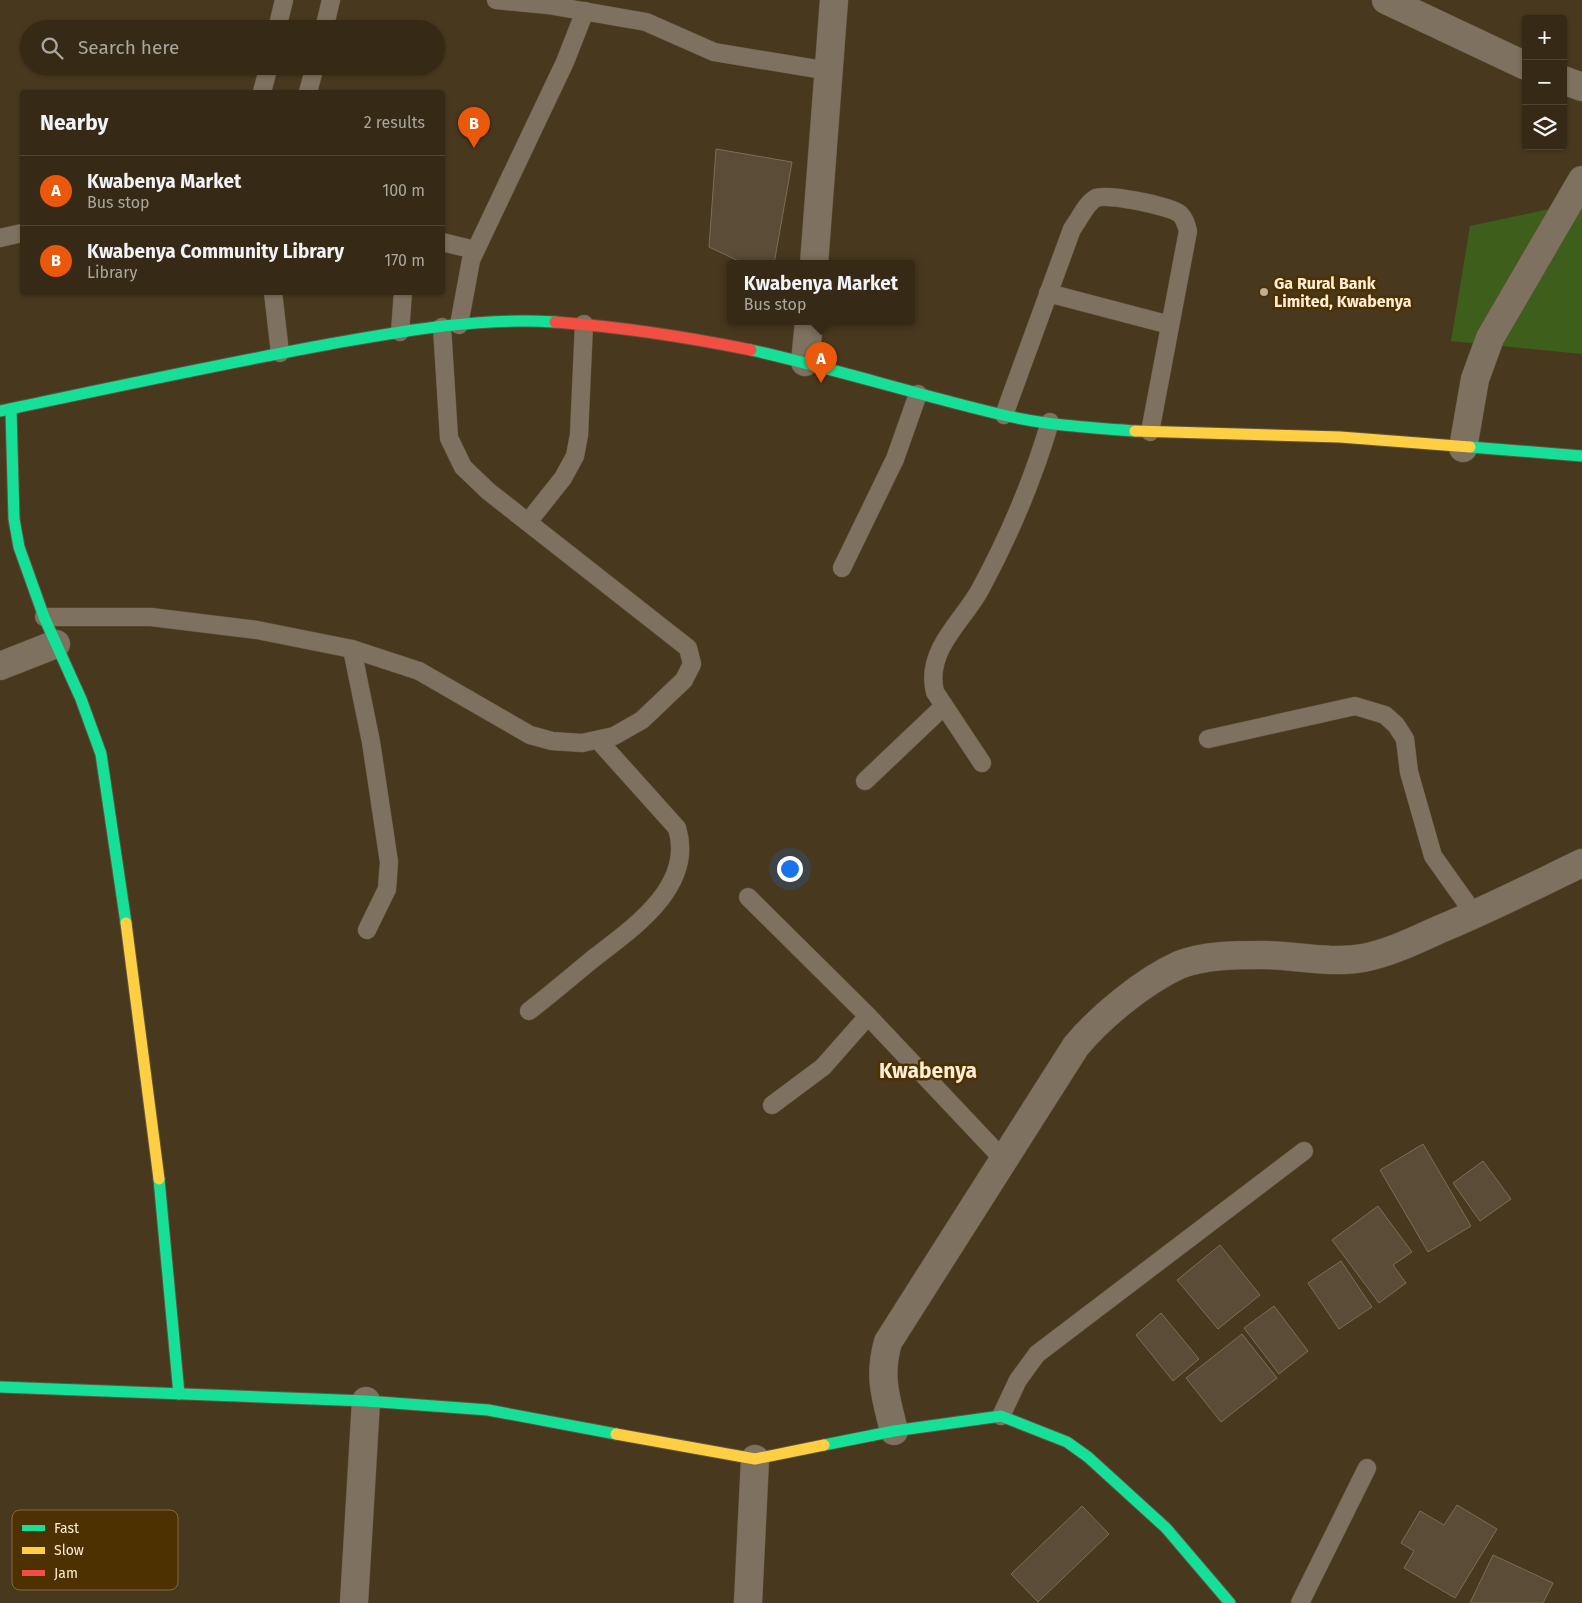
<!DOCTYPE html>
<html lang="en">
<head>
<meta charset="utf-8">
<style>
	:root { --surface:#362a16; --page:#413623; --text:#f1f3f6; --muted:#aaa7a1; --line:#504635; --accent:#ea580c }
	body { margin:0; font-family:"Fira Sans",sans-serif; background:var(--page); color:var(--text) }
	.controls { position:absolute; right:15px; top:15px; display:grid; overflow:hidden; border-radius:5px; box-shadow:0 1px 4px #0004 }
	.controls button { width:45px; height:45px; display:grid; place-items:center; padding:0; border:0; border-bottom:1px solid var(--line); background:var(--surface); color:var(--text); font:25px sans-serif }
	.you { position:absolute; left:789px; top:868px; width:18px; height:18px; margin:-12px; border:4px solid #fff; border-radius:50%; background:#1a73e8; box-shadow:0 0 0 8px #1a73e833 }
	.badge { display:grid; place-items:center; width:32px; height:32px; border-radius:50%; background:var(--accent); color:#fff; font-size:16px; font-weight:700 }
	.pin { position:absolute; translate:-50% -41px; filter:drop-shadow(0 1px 2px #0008) }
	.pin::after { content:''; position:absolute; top:26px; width:18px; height:15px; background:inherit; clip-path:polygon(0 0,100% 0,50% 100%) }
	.popup { position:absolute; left:727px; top:260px; width:188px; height:65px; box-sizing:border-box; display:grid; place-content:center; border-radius:5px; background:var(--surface); filter:drop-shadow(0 1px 4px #0005); font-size:16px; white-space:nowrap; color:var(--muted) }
	.popup b { font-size:19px; color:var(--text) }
	.popup::after { content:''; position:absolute; left:50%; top:100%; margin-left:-10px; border:10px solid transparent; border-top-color:var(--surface) }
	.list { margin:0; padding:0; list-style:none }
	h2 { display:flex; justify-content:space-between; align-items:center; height:65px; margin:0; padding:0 20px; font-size:21px }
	h2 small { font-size:16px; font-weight:400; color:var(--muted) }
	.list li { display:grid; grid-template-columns:32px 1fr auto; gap:15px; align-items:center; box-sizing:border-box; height:70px; padding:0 20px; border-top:1px solid var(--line) }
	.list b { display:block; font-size:19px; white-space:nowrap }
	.list p { margin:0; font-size:16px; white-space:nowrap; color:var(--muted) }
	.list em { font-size:16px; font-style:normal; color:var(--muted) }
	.icon { flex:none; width:28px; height:28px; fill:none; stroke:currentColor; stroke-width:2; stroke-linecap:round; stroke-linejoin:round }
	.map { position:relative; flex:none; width:1582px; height:1603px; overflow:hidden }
	.search { position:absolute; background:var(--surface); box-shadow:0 1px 4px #0004; left:20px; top:20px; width:425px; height:55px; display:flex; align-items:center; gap:12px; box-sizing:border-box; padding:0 18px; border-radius:28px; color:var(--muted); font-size:19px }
	.panel { position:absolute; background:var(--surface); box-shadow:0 1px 4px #0004; left:20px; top:90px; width:425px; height:205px; border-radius:5px }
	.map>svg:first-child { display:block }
	.green { fill:#3e5f1b }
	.building { fill:#5a4c36; stroke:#7d6d57 }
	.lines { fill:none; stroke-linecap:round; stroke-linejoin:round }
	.lane-casing { stroke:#62543f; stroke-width:19 }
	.street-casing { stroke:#62543f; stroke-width:29 }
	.fast-casing { stroke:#62543f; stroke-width:13 }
	.slow-casing { stroke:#62543f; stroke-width:13 }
	.jam-casing { stroke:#62543f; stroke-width:13 }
	.lane { stroke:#7e715f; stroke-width:18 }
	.street { stroke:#7e715f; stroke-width:28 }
	.fast { stroke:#16e098; stroke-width:11 }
	.slow { stroke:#ffcf43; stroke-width:11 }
	.jam { stroke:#f24e42; stroke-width:11 }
	.poi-dot { fill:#bfae96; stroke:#4e3100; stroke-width:2 }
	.labels { text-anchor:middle; stroke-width:5; stroke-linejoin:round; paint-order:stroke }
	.poi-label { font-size:16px; font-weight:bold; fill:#ffedd6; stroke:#4e3100; text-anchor:start }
	.district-label { font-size:21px; font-weight:bold; fill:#ffedd6; stroke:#4e3100 }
	.key { fill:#4e3100; stroke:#836940; stroke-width:1 }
	.key-label { font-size:14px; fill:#ffedd6 }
</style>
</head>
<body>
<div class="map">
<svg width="1582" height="1603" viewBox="0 0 1582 1603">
	<rect width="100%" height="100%" fill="#48381e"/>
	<path class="green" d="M1582,202V354L1451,341L1470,226Z"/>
	<g class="building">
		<path d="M716,149L792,162L774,264H745L709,247Z"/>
		<path d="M1423,1144L1471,1226L1428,1252L1380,1170Z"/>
		<path d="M1483,1161L1511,1199L1480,1221L1453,1183Z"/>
		<path d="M1378,1206L1412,1252L1393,1265L1406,1283L1379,1303L1332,1240Z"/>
		<path d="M1220,1245L1260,1295L1218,1329L1177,1280Z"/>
		<path d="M1341,1261L1372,1307L1339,1329L1308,1283Z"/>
		<path d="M1274,1306L1308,1351L1279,1374L1244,1328Z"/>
		<path d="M1161,1313L1199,1359L1173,1381L1136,1335Z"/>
		<path d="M1242,1334L1277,1378L1221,1422L1186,1378Z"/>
		<path d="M1457,1505L1497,1529L1455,1598L1404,1568L1414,1551L1401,1543L1420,1511L1444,1525Z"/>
		<path d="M1082,1506L1109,1534L1038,1602L1011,1574Z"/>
		<path d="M1493,1555L1553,1583L1543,1603H1470Z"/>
	</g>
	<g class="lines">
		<g class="lane-casing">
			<g id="lane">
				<path d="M496,0L548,5L646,22L714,52L829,71"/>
				<path d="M277,29L284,0"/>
				<path d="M324,29L331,0"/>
				<path d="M262,92L269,66"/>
				<path d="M308,92L315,66"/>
				<path d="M0,238L22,233"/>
				<path d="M442,242L475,250"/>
				<path d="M273,292L280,353"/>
				<path d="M1048,293L1170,325"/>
				<path d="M459,325L471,260L565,62L585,11"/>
				<path d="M400,332L403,292"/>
				<path d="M1004,415L1072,229C1079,220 1086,203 1096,198C1107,193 1170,206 1180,214C1185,219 1186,224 1188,231L1150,432"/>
				<path d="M528,522L563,478L575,456L579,435L584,324"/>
				<path d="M842,568L895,459L918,394"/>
				<path d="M44,617H151L257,630L352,649L419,671L530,735L552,741L582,743L614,736L642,720L684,680L692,664L688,648L488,491L463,467L449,438L442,327"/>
				<path d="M352,649L371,742L389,862L387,889L367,930"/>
				<path d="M1208,739L1355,706L1385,715L1396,725L1405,739L1409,772L1433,856L1475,915"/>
				<path d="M982,763L935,692C931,676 934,662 941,648C952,626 970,609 981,588C1010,534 1033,480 1050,422"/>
				<path d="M865,781L944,706"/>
				<path d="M748,897L868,1016L1003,1159"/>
				<path d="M529,1011C551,994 572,976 594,958C633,928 695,886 677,828L598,740"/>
				<path d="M772,1105L823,1067L868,1016"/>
				<path d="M1001,1416L1018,1380L1037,1354L1304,1151"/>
				<path d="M1300,1603L1367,1468"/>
			</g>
		</g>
		<g class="street-casing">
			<g id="street">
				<path d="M1386,0L1526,66"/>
				<path d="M1563,80L1582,87"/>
				<path d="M814,264L834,0"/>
				<path d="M805,362L809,322"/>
				<path d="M1463,448L1475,379L1490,338L1582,180"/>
				<path d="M0,666L56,644"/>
				<path d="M894,1431C886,1398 878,1377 888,1342L1076,1046C1101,1016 1144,981 1179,965C1204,955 1235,955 1262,955C1295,955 1330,964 1363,958C1389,953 1414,941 1438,930C1487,910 1534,886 1582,863"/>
				<path d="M354,1603L366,1401"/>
				<path d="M748,1603L755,1459"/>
			</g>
		</g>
		<g class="fast-casing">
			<g id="fast">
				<path d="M751,350C836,369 918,395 1003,415C1046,425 1091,428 1135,431"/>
				<path d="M11,410L14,519L19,547L44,617L81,699L101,754L126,923"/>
				<path d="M0,411C110,388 220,364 330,344C404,331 480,317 555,322"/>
				<path d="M1470,447L1582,456"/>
				<path d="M159,1179L179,1394"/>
				<path d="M0,1387L366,1401L488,1410L616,1434"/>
				<path d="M824,1445L894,1431L1001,1416L1067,1442L1088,1457L1166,1528L1230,1603"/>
			</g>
		</g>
		<g class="slow-casing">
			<g id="slow">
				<path d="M1135,431L1340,437L1470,447"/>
				<path d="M126,923L159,1179"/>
				<path d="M616,1434L755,1459L824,1445"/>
			</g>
		</g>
		<g class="jam-casing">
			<path id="jam" d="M555,322C621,327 687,337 751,350"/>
		</g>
		<use href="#lane" class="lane"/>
		<use href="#street" class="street"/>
		<use href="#fast" class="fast"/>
		<use href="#slow" class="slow"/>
		<use href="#jam" class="jam"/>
	</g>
	<circle class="poi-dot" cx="1264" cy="292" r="5"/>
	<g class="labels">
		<g class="poi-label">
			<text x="1274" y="289">Ga Rural Bank<tspan x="1274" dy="18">Limited, Kwabenya</tspan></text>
		</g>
		<g class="district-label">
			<text x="928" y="1078">Kwabenya</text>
		</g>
	</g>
	<rect x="12" y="1510" width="166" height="80" rx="8" class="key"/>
	<rect x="22" y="1525" width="23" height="6" fill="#16e098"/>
	<rect x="22" y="1547" width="23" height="7" fill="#ffcf43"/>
	<rect x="22" y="1570" width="23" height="6" fill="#f24e42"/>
	<g class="key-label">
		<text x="54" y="1533">Fast</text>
		<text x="54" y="1555">Slow</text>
		<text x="54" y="1578">Jam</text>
	</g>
</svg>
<div class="controls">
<button>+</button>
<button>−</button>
<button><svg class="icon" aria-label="layers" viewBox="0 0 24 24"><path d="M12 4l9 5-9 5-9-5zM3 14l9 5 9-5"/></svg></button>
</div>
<div class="you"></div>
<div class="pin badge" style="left:821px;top:383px">A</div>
<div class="popup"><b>Kwabenya Market</b>Bus stop</div>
<div class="pin badge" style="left:474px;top:148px">B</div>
<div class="search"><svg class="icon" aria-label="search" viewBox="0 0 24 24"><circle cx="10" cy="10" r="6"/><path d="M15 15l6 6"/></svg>Search here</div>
<section class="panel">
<h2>Nearby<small>2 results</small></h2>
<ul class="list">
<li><span class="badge">A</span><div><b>Kwabenya Market</b><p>Bus stop</p></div><em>100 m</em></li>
<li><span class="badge">B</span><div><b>Kwabenya Community Library</b><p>Library</p></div><em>170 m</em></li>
</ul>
</section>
</div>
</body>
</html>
